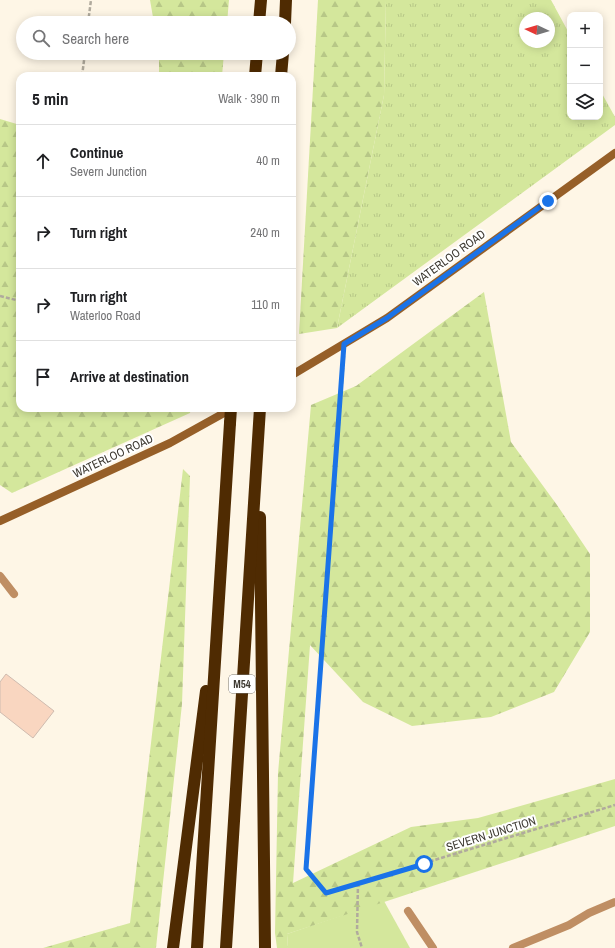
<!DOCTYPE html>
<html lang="en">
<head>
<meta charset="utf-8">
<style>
	:root { --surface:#fff; --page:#f6f6f6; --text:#202124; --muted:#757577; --line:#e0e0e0 }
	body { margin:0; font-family:"Archivo Narrow",sans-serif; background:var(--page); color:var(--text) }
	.controls { position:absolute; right:12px; top:12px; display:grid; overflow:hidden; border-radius:8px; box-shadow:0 2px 10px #0003 }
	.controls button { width:36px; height:36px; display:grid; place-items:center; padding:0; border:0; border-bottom:1px solid var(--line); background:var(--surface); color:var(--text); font:20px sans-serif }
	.compass { position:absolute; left:519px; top:12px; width:36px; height:36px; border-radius:50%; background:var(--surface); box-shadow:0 2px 10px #0003; rotate:274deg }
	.stop { position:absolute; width:12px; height:12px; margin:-9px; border:3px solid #1a73e8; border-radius:50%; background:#fff }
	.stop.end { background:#1a73e8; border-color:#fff; box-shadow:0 1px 4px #0008 }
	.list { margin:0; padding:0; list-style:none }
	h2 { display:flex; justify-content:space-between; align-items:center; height:52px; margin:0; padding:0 16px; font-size:17px }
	h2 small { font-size:13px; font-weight:400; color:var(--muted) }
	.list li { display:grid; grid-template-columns:26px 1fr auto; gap:12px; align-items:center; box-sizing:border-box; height:72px; padding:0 16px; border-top:1px solid var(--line) }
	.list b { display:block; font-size:15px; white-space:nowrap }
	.list p { margin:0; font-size:13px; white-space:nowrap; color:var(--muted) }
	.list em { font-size:13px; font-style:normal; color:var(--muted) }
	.icon { flex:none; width:22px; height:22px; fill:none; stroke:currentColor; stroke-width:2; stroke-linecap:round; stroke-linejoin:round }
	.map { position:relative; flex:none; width:615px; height:948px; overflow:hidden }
	.search { position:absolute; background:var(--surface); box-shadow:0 2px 10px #0003; left:16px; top:16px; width:280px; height:44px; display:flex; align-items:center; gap:10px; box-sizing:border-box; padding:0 14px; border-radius:22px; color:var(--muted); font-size:15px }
	.panel { position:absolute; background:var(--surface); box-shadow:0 2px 10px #0003; left:16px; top:72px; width:280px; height:340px; border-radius:12px }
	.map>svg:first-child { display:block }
	.grass { fill:#d4e79c }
	.forest { fill:url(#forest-firs) }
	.park { fill:url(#park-tufts); fill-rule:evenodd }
	.building { fill:#f9d6c0; stroke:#cfbbaf }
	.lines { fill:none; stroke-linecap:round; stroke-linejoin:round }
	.path { stroke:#b0aa9d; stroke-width:2.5; stroke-dasharray:4 2; stroke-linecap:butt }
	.lane { stroke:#bf8e63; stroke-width:8 }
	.street { stroke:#bf8e63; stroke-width:8 }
	.secondary { stroke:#965f28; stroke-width:8 }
	.highway { stroke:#4f2b02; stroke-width:12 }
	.highway-bridge { stroke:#4f2b02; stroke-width:12 }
	.route { stroke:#1a73e8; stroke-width:5 }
	.labels { text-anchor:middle; stroke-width:4; stroke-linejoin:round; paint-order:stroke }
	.shield { fill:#fff; stroke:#77746f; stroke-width:1 }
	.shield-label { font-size:11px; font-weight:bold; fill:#3d3931 }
	.street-label { font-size:12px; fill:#3d3931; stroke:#fff }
</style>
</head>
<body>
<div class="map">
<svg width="615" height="948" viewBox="0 0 615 948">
	<defs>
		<pattern id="forest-firs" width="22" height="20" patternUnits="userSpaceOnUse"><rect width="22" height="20" fill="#d4e79c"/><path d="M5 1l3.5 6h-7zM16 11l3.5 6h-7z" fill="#b7c787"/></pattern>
		<pattern id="park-tufts" width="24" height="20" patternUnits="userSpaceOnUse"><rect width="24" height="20" fill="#d4e79c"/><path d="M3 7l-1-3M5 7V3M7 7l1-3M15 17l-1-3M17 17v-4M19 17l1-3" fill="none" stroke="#b7c787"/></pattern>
	</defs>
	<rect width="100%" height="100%" fill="#fef6e6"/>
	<path class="grass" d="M384,901L410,948H288L287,934Z"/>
	<g class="forest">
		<path d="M150,0H229L227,23H154Z"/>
		<path d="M318,0H386L384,95L337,328L299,334Z"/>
		<path d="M159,53H224L222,76H159Z"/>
		<path d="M0,119L20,125V408H191L190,413L12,493L0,485Z"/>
		<path d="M484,292L511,442L557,505L590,554V632L554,692L491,717L412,726L363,702L310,645L293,883L411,827L478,818L615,779V826L287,934L288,948H277L275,933L278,773L311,405L356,386Z"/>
		<path d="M183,469L190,476L182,704L156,948H43L130,923Z"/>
	</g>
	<path class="park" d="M386,0H551L570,35V117H600V90L615,117V125L337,328L384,95ZM525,18H549V42H525Z"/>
	<path class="building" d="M6,674L54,711L33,738L0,712V682Z"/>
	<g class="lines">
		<g class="path">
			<path d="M88,23L91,0"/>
			<path d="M82,76L85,53"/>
			<path d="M0,296L20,301"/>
			<path d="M344,356L306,869L326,893L615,805"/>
			<path d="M358,883L357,932L362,948"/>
		</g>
		<g class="lane">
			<path d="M0,576L14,594"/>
			<path d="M408,911L433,948"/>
		</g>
		<path class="street" d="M513,948L569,925L589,913L615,902"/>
		<g class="secondary">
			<path d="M292,375L387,318L615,153"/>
			<path d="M0,521L170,443L233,408"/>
		</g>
		<g class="highway">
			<path d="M259,23L261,0"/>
			<path d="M285,23L286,0"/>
			<path d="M255,76L257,53"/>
			<path d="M281,76L283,53"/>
			<path d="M260,517L265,948"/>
			<path d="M173,948L206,691"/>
			<path d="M197,948L230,423"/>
			<path d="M226,948L260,408"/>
		</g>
		<path class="highway-bridge" d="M230,423L231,408"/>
	</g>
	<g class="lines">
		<path class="route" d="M424,864L326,893L306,869L344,344L387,318L548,201"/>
	</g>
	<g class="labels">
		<rect class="shield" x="229" y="675" width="26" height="18" rx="3"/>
		<g class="shield-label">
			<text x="242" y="688">M54</text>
		</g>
		<g class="street-label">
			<text transform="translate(449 258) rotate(-36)" y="4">WATERLOO ROAD</text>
			<text transform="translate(113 456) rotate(-25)" y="4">WATERLOO ROAD</text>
			<text transform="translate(491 834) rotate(-17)" y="4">SEVERN JUNCTION</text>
		</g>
	</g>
</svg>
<div class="controls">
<button>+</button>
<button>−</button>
<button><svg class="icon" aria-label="layers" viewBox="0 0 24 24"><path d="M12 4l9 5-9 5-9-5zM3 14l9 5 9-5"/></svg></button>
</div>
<svg class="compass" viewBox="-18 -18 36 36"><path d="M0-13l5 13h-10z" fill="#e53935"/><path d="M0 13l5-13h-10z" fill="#757577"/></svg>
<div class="stop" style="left:424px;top:864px"></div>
<div class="stop end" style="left:548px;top:201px"></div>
<div class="search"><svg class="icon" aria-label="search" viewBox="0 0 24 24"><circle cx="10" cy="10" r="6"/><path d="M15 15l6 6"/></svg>Search here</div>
<section class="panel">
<h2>5 min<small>Walk · 390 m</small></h2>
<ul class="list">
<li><svg class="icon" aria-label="ahead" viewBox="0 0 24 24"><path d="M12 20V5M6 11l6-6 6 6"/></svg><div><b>Continue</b><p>Severn Junction</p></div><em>40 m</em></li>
<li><svg class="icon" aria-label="right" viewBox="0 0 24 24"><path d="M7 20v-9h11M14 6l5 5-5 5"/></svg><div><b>Turn right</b></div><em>240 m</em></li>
<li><svg class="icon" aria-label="right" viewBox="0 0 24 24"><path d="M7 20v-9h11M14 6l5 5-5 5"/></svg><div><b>Turn right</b><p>Waterloo Road</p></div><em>110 m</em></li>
<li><svg class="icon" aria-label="arrive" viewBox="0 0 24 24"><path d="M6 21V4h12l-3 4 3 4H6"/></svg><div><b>Arrive at destination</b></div></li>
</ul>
</section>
</div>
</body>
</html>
